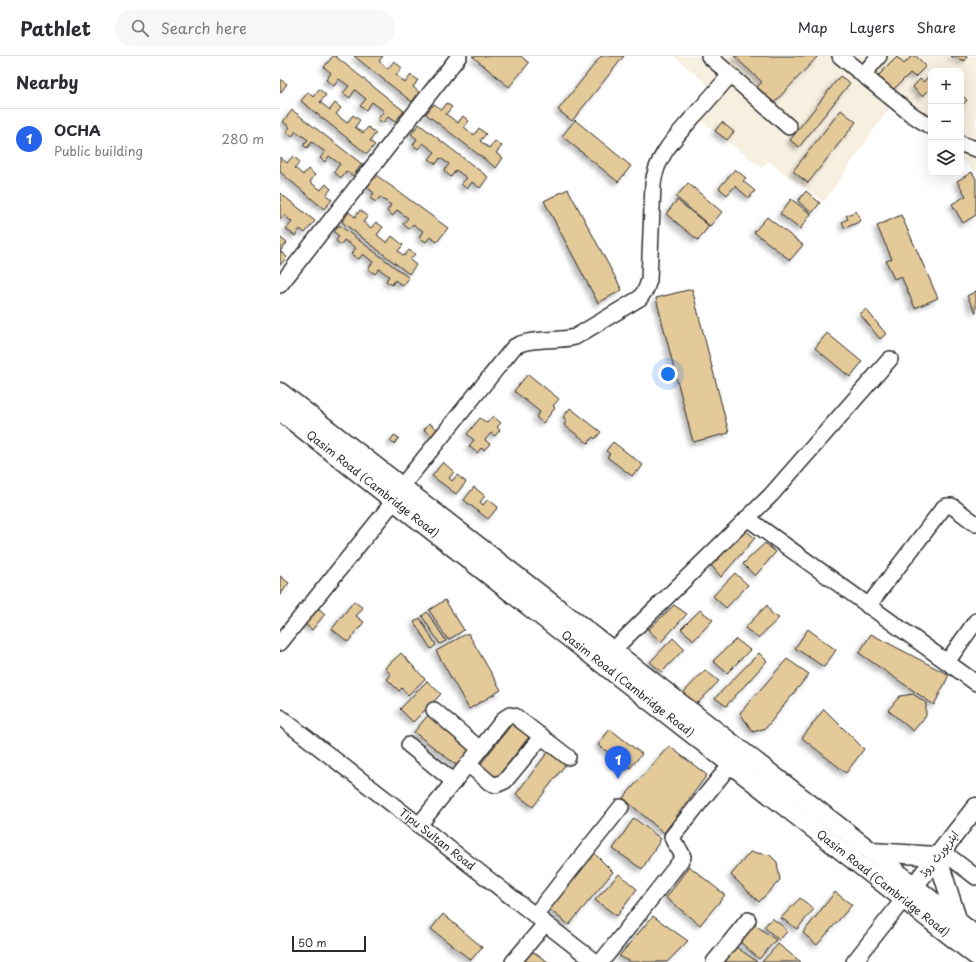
<!DOCTYPE html>
<html lang="en">
<head>
<meta charset="utf-8">
<style>
	:root { --surface:#fff; --page:#f7f7f7; --text:#2b2b33; --muted:#7c7c81; --line:#e1e1e2; --accent:#2563eb }
	body { margin:0; font-family:"Playpen Sans","Playpen Sans Arabic",sans-serif; background:var(--page); color:var(--text) }
	.controls { position:absolute; right:12px; top:12px; display:grid; overflow:hidden; border-radius:8px; box-shadow:0 4px 16px #0002 }
	.controls button { width:36px; height:36px; display:grid; place-items:center; padding:0; border:0; border-bottom:1px solid var(--line); background:var(--surface); color:var(--text); font:20px sans-serif }
	.scale { position:absolute; left:12px; bottom:10px; width:74px; box-sizing:border-box; padding-left:4px; border:2px solid #2b2b2b; border-top:0; font-size:11px; line-height:14px; white-space:nowrap; color:#2b2b2b; -webkit-text-stroke:3px #fff; paint-order:stroke }
	.you { position:absolute; left:388px; top:318px; width:14px; height:14px; margin:-10px; border:3px solid #fff; border-radius:50%; background:#1a73e8; box-shadow:0 0 0 6px #1a73e833 }
	.badge { display:grid; place-items:center; width:26px; height:26px; border-radius:50%; background:var(--accent); color:#fff; font-size:13px; font-weight:700 }
	.pin { position:absolute; translate:-50% -33px; filter:drop-shadow(0 1px 2px #0008) }
	.pin::after { content:''; position:absolute; top:21px; width:14px; height:12px; background:inherit; clip-path:polygon(0 0,100% 0,50% 100%) }
	.list { margin:0; padding:0; list-style:none }
	h2 { display:flex; justify-content:space-between; align-items:center; height:52px; margin:0; padding:0 16px; font-size:17px }
	h2 small { font-size:13px; font-weight:400; color:var(--muted) }
	.list li { display:grid; grid-template-columns:26px 1fr auto; gap:12px; align-items:center; box-sizing:border-box; height:60px; padding:0 16px; border-top:1px solid var(--line) }
	.list b { display:block; font-size:15px; white-space:nowrap }
	.list p { margin:0; font-size:13px; white-space:nowrap; color:var(--muted) }
	.list em { font-size:13px; font-style:normal; color:var(--muted) }
	.icon { flex:none; width:22px; height:22px; fill:none; stroke:currentColor; stroke-width:2; stroke-linecap:round; stroke-linejoin:round }
	.map { position:relative; flex:none; width:696px; height:906px; overflow:hidden }
	header { display:flex; align-items:center; gap:24px; box-sizing:border-box; height:56px; padding:0 20px; background:var(--surface); border-bottom:1px solid var(--line) }
	header strong { font-size:19px }
	nav { display:flex; gap:22px; margin-inline-start:auto; font-size:14px }
	.search { width:280px; height:36px; background:var(--page); display:flex; align-items:center; gap:10px; box-sizing:border-box; padding:0 14px; border-radius:22px; color:var(--muted); font-size:15px }
	main { display:flex }
	aside { flex:1; background:var(--surface) }
	.map>svg:first-child { display:block }
	.built { fill:#f7efe0 }
	.building { fill:#e4c999; stroke:#2b2b2b; filter:url(#shadow) }
	.lines { fill:none; stroke-linecap:round; stroke-linejoin:round }
	.minor-casing { stroke:#2b2b2b; stroke-width:18 }
	.major-casing { stroke:#2b2b2b; stroke-width:21 }
	.minor { stroke:#fff; stroke-width:15 }
	.major { stroke:#fff; stroke-width:18 }
	.labels { text-anchor:middle; stroke-width:4; stroke-linejoin:round; paint-order:stroke }
	.street-label { font-size:11px; fill:#2b2b2b; stroke:#fff }
</style>
</head>
<body>
<header>
<strong>Pathlet</strong>
<div class="search"><svg class="icon" aria-label="search" viewBox="0 0 24 24"><circle cx="10" cy="10" r="6"/><path d="M15 15l6 6"/></svg>Search here</div>
<nav><a>Map</a><a>Layers</a><a>Share</a></nav>
</header>
<main>
<aside>
<h2>Nearby<small></small></h2>
<ul class="list">
<li><span class="badge">1</span><div><b>OCHA</b><p>Public building</p></div><em>280 m</em></li>
</ul>
</aside>
<div class="map">
<svg width="696" height="906" viewBox="0 0 696 906">
	<defs>
		<filter id="shadow"><feDropShadow dx="-3.5" dy="3.5" stdDeviation="2" flood-color="#0004"/></filter>
	</defs>
	<rect width="100%" height="100%" fill="#fff"/>
	<filter id="ink" filterUnits="userSpaceOnUse"><feTurbulence type="fractalNoise" baseFrequency=".025" numOctaves="2"/><feDisplacementMap in="SourceGraphic" scale="8" xChannelSelector="R" yChannelSelector="G"/><feConvolveMatrix kernelMatrix="1 2 1 2 8 2 1 2 1" color-interpolation-filters="sRGB"/></filter>
	<g filter="url(#ink)">
		<path class="built" d="M394,0H696V116L681,104V15H651V79L612,48L544,146L488,105L482,112L409,55L430,31Z"/>
		<g class="building">
			<path d="M53,0H55L124,55L115,66L108,61L103,67L98,63L104,55L92,46L86,54L80,50L86,43L75,34L70,42L63,37L69,30L59,23L54,30L46,24L51,17L44,11Z"/>
			<path d="M74,0H103L99,5L108,13L114,5L122,12L116,19L125,27L131,19L138,24L133,31L139,36L132,46Z"/>
			<path d="M192,0H241L249,7L229,31Z"/>
			<path d="M321,0H344L292,65L278,54Z"/>
			<path d="M454,0H538L494,47L477,31L482,26Z"/>
			<path d="M632,0H636L646,10L635,21L630,17L611,36L596,22L617,1L624,8Z"/>
			<path d="M670,0H687L685,5Z"/>
			<path d="M651,18V31L642,40L633,31L640,23L643,26Z"/>
			<path d="M560,20L570,27L519,91L510,84Z"/>
			<path d="M0,23L7,28L0,37Z"/>
			<path d="M39,33L46,39L40,46L50,54L55,47L61,52L56,58L67,67L73,59L80,64L75,71L83,77L88,71L96,77L90,85L95,89L87,98L21,45L28,36L33,41Z"/>
			<path d="M681,38L687,44L681,51Z"/>
			<path d="M167,47L172,51L166,58L178,67L183,60L189,65L184,71L194,79L199,72L206,78L200,85L209,92L215,85L222,90L216,97L223,102L216,112L146,58L154,48L162,54Z"/>
			<path d="M12,54L82,108L73,120L66,115L61,122L54,116L60,108L49,100L45,106L40,102L45,96L32,86L27,92L23,89L28,84L16,75L12,81L6,76L10,71L3,66Z"/>
			<path d="M561,54L576,66L528,127L513,115Z"/>
			<path d="M295,64L351,110L338,126L282,80Z"/>
			<path d="M442,66L454,76L447,84L435,75Z"/>
			<path d="M139,68L208,121L200,132L192,126L187,133L181,128L187,122L176,114L171,121L164,115L169,108L160,102L156,108L149,103L155,96L143,87L138,93L133,89L137,83L131,78Z"/>
			<path d="M13,100L20,106L15,112L23,119L28,113L35,119L30,126L41,134L46,128L51,133L46,139L52,144L44,153L0,116V101L7,107Z"/>
			<path d="M455,113L466,122L463,125L475,135L469,142L455,130L447,139L439,132Z"/>
			<path d="M692,116L696,123V159L683,167L672,148L686,140L677,125Z"/>
			<path d="M96,119L168,172L157,186L150,181L146,186L139,181L143,175L133,168L129,173L123,168L128,162L117,154L113,160L107,155L111,149L100,141L96,146L90,142L94,137L87,131Z"/>
			<path d="M408,127L442,156L430,170L396,141Z"/>
			<path d="M288,133L342,234L318,247L264,145Z"/>
			<path d="M526,135L540,147L532,157L518,145Z"/>
			<path d="M0,137L35,165L25,177L20,173L15,180L6,173L12,166L4,159L0,164Z"/>
			<path d="M511,143L531,158L520,173L500,158Z"/>
			<path d="M397,144L429,170L418,184L386,158Z"/>
			<path d="M80,154L88,160L83,166L91,172L96,166L103,171L97,179L107,187L112,180L123,189L118,195L124,200L129,194L135,198L130,204L136,209L129,218L62,166L69,156L75,161Z"/>
			<path d="M576,155L581,165L565,172L562,166L568,163L566,160Z"/>
			<path d="M621,159L658,242L635,252L621,220L614,223L606,205L612,203L597,170Z"/>
			<path d="M487,161L523,189L510,204L474,176Z"/>
			<path d="M59,169L129,222L123,230L115,224L112,229L106,225L109,220L99,213L95,218L88,213L93,206L83,198L79,203L71,198L76,192L64,184L61,189L56,185L59,180L54,176Z"/>
			<path d="M1,182L7,187L0,195L7,201L0,209V183Z"/>
			<path d="M412,233L449,377L413,386L376,242Z"/>
			<path d="M696,235V257L687,240Z"/>
			<path d="M586,253L606,278L600,283L580,258Z"/>
			<path d="M547,277L582,306L570,321L535,292Z"/>
			<path d="M248,318L279,343L273,350L275,352L263,367L256,361L260,356L234,335Z"/>
			<path d="M290,352L321,376L315,383L313,381L308,387L284,369L287,364L283,361Z"/>
			<path d="M213,360L221,367L217,371L220,374L215,380L211,377L205,384L210,388L204,394L201,392L197,397L189,390L194,384L187,378L200,362L207,367Z"/>
			<path d="M149,367L157,373L152,380L144,374Z"/>
			<path d="M114,379L119,382L114,388L110,385Z"/>
			<path d="M333,386L363,409L358,416L356,415L352,420L327,401L330,398L326,395Z"/>
			<path d="M163,406L174,416L169,422L172,425L177,419L186,426L176,438L152,420Z"/>
			<path d="M194,431L205,440L200,446L203,449L208,443L218,451L208,463L184,444Z"/>
			<path d="M465,474L475,482L441,521L431,509Z"/>
			<path d="M485,487L496,496L475,520L463,508Z"/>
			<path d="M455,517L468,529L446,552L433,540Z"/>
			<path d="M0,520L9,527L0,539Z"/>
			<path d="M165,544L184,574L168,584L149,554Z"/>
			<path d="M74,545L83,552L76,560L84,566L68,586L52,573Z"/>
			<path d="M394,549L407,558L381,586L368,574Z"/>
			<path d="M487,549L491,557L499,562L478,582L465,572Z"/>
			<path d="M36,550L45,558L32,574L22,565Z"/>
			<path d="M420,554L433,564L414,584L401,573Z"/>
			<path d="M147,556L166,585L160,588L142,560Z"/>
			<path d="M140,562L156,589L151,593L134,566Z"/>
			<path d="M528,573L556,594L544,611L515,592Z"/>
			<path d="M188,577L221,634L189,653L156,595Z"/>
			<path d="M591,578L669,619L654,649L579,597Z"/>
			<path d="M393,582L404,593L382,616L370,606Z"/>
			<path d="M456,583L470,594L447,617L433,605Z"/>
			<path d="M121,597L145,623L128,639L122,632L119,635L107,623L111,619L105,612Z"/>
			<path d="M479,597L487,605L446,650L435,642Z"/>
			<path d="M507,603L529,618L486,672L473,676L460,657Z"/>
			<path d="M425,614L439,625L416,649L403,637Z"/>
			<path d="M147,625L161,638L133,666L120,653Z"/>
			<path d="M633,638L646,647V660L633,675L608,654L620,640Z"/>
			<path d="M544,653L584,693L566,717L522,682Z"/>
			<path d="M149,658L193,693L179,711L134,676Z"/>
			<path d="M235,664L252,677L216,723L199,710Z"/>
			<path d="M330,673L362,698L350,712L318,689Z"/>
			<path d="M389,690L427,719L384,777L343,742Z"/>
			<path d="M271,692L288,705L253,751L236,738Z"/>
			<path d="M354,762L381,783L362,813L333,793Z"/>
			<path d="M470,796L490,799L497,806L500,824L479,846L451,819Z"/>
			<path d="M314,797L333,816L289,869L265,850Z"/>
			<path d="M409,810L445,839L420,869L386,842Z"/>
			<path d="M339,818L357,833L337,860L315,844Z"/>
			<path d="M555,836L572,849L537,889L523,877Z"/>
			<path d="M520,842L534,853L517,873L501,862Z"/>
			<path d="M163,858L202,891L191,904L151,873Z"/>
			<path d="M373,860L408,885L387,906H351L339,900Z"/>
			<path d="M492,862L505,872L507,876L499,884L484,871Z"/>
			<path d="M474,868L496,884L479,903L458,884Z"/>
			<path d="M498,888L521,906H482Z"/>
			<path d="M455,890L476,905L477,906H442Z"/>
			<path d="M250,894L268,906H244Z"/>
		</g>
		<g class="lines">
			<g class="minor-casing">
				<g id="minor">
					<path d="M429,0L509,71"/>
					<path d="M560,0L631,58L651,71"/>
					<path d="M583,19L599,0"/>
					<path d="M681,88L696,93"/>
					<path d="M0,229L179,0"/>
					<path d="M121,431L234,291C250,281 276,286 295,281L360,242L366,233L369,224L373,128C376,100 396,81 413,61C426,47 438,33 450,19"/>
					<path d="M467,462L696,627"/>
					<path d="M588,550L664,451L667,450H672L696,468"/>
					<path d="M0,587L114,445"/>
					<path d="M332,595L491,439L610,303"/>
					<path d="M667,606L696,565"/>
					<path d="M154,654L200,693"/>
					<path id="s1" d="M0,661L315,906"/>
					<path d="M129,689L174,726"/>
					<path d="M188,708L210,727L216,729L225,725L262,680"/>
					<path d="M139,769L225,662L230,659L235,660L288,701"/>
					<path d="M662,795L696,821"/>
					<path d="M255,859L341,751"/>
					<path d="M233,906L265,868"/>
					<path d="M321,906L399,807L403,801C401,793 394,789 392,781L450,709"/>
					<path d="M434,906L468,864"/>
					<path d="M574,906L623,844"/>
				</g>
			</g>
			<g class="major-casing">
				<g id="major">
					<path d="M0,336L592,796L696,880"/>
					<path id="s2" d="M0,355L114,445L696,900"/>
					<path d="M592,796L657,800L678,866"/>
					<path d="M627,839L696,751"/>
				</g>
			</g>
			<use href="#minor" class="minor"/>
			<use href="#major" class="major"/>
		</g>
	</g>
	<g class="labels">
		<g class="street-label">
			<text dy="4" stroke="none"><textPath href="#s2" startOffset="118">Qasim Road (Cambridge Road)</textPath></text>
			<text dy="4" stroke="none"><textPath href="#s2" startOffset="442">Qasim Road (Cambridge Road)</textPath></text>
			<text dy="4" stroke="none"><textPath href="#s1" startOffset="199">Tipu Sultan Road</textPath></text>
			<text transform="translate(659 798) rotate(-52)" y="4">ایئرپورٹ روڈ</text>
			<text dy="4" stroke="none"><textPath href="#s2" startOffset="766">Qasim Road (Cambridge Road)</textPath></text>
		</g>
	</g>
</svg>
<div class="controls">
<button>+</button>
<button>−</button>
<button><svg class="icon" aria-label="layers" viewBox="0 0 24 24"><path d="M12 4l9 5-9 5-9-5zM3 14l9 5 9-5"/></svg></button>
</div>
<div class="scale">50 m</div>
<div class="you"></div>
<div class="pin badge" style="left:338px;top:723px">1</div>
</div>
</main>
</body>
</html>
